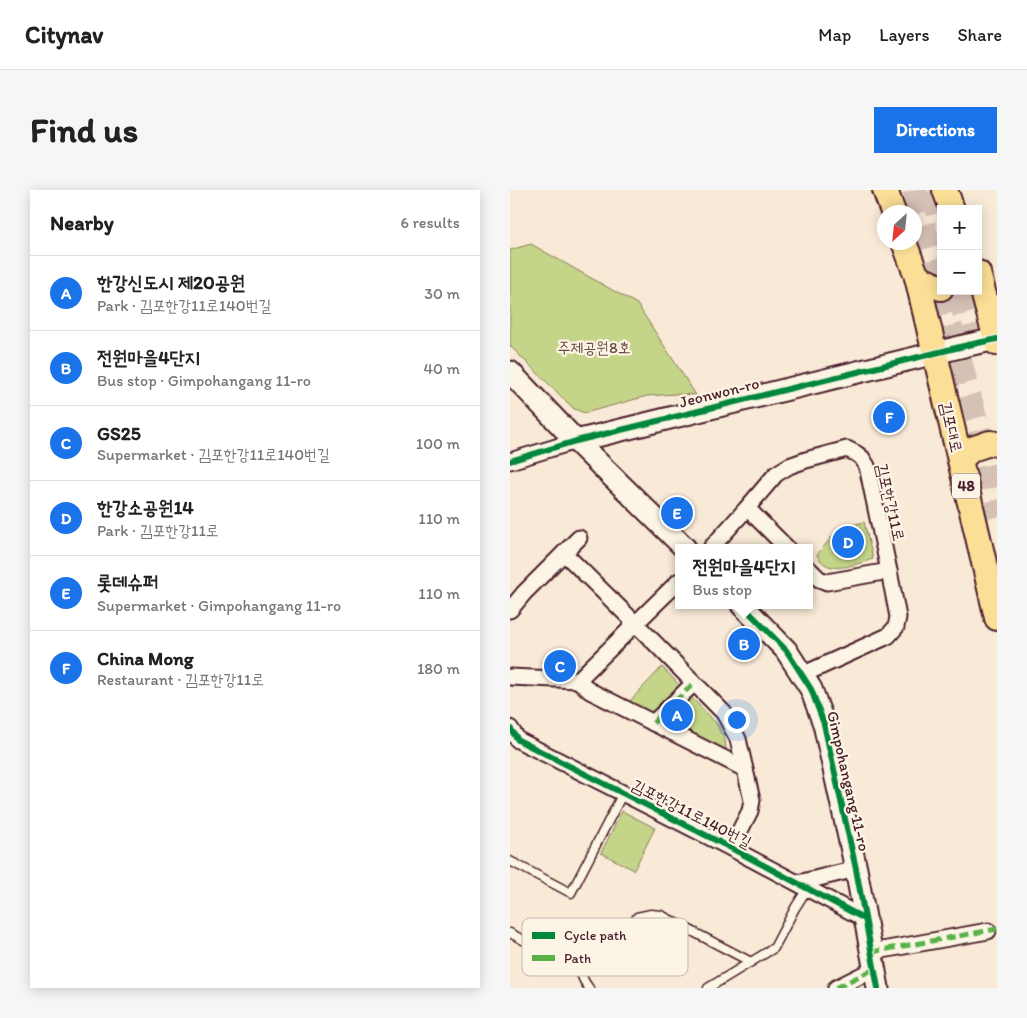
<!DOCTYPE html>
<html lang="en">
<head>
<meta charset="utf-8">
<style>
	:root { --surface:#fff; --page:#f6f6f6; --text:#222; --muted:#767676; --line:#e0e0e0; --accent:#1a73e8 }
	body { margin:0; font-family:Itim,"Poor Story",sans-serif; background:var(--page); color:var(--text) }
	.controls { position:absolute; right:15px; top:15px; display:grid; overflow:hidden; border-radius:0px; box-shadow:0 2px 12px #0003 }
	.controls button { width:45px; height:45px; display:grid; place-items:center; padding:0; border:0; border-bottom:1px solid var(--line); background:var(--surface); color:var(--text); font:25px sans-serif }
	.compass { position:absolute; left:367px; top:15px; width:45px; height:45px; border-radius:50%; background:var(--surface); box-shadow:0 2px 12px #0003; rotate:207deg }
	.you { position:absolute; left:226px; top:529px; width:18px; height:18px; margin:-12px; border:4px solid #fff; border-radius:50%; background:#1a73e8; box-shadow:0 0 0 8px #1a73e833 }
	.badge { display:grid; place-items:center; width:32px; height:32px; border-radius:50%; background:var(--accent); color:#fff; font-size:16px; font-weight:700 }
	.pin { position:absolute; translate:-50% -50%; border:2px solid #fff; box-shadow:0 1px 5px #0006 }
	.popup { position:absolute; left:165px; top:354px; width:138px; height:65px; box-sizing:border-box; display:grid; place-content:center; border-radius:0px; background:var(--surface); filter:drop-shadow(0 1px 4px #0005); font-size:16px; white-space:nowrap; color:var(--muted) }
	.popup b { font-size:19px; color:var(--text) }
	.popup::after { content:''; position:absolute; left:50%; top:100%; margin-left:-10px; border:10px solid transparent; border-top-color:var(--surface) }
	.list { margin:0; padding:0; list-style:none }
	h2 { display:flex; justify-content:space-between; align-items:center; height:65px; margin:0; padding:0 20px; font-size:21px }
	h2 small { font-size:16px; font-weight:400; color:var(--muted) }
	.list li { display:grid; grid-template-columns:32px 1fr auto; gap:15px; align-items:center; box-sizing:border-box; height:75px; padding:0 20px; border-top:1px solid var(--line) }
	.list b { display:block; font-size:19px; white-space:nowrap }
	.list p { margin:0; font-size:16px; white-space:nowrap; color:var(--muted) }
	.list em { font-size:16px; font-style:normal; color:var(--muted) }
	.map { position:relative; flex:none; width:487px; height:798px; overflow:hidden; border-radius:0px }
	header { display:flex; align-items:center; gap:30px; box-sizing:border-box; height:70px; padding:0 25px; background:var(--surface); border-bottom:1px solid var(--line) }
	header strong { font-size:24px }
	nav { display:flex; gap:28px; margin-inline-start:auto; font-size:18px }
	.intro { display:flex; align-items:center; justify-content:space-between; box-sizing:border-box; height:120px; padding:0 30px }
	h1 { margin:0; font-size:35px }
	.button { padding:12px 22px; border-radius:0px; background:var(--accent); color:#fff; font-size:18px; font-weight:700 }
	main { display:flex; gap:30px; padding:0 30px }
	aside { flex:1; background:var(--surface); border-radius:0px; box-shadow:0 2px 12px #0003 }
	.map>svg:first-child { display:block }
	.green { fill:#c4d488; stroke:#877a5a }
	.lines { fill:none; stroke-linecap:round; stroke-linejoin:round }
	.primary-tunnel { stroke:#d6c1b5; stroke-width:24; stroke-dasharray:24 12; stroke-linecap:butt }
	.lane-casing { stroke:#4a1f2b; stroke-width:11 }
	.street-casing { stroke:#4a1f2b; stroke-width:19 }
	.secondary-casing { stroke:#4a1f2b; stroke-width:25 }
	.primary-casing { stroke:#4a1f2b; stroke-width:28 }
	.lane { stroke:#fcf5e5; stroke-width:8 }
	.street { stroke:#fcf5e5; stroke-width:15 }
	.secondary { stroke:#fcf5e5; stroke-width:21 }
	.primary { stroke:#fbdf96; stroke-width:24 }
	.quiet { stroke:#57b146; stroke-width:5; stroke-dasharray:10 5; stroke-linecap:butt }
	.cycleway-casing { stroke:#fcf5e5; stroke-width:9 }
	.cycleway { stroke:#00873e; stroke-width:6 }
	.labels { text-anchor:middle; stroke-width:4.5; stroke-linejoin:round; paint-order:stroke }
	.shield { fill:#fcf5e5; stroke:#7f5f63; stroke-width:1 }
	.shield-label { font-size:15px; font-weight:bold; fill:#4a1f2b }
	.park-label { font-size:16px; fill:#684c42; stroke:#fcf5e5 }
	.street-label { font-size:16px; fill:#4a1f2b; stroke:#fcf5e5 }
	.key { fill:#fcf5e5; stroke:#c7b5ad; stroke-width:1 }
	.key-label { font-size:14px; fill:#4a1f2b }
</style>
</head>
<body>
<header>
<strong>Citynav</strong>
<nav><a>Map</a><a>Layers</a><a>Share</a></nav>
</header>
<div class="intro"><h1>Find us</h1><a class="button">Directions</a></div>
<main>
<aside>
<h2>Nearby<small>6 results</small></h2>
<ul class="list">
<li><span class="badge">A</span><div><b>한강신도시 제20공원</b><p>Park · 김포한강11로140번길</p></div><em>30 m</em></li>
<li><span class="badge">B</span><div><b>전원마을4단지</b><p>Bus stop · Gimpohangang 11-ro</p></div><em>40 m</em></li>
<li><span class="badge">C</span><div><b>GS25</b><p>Supermarket · 김포한강11로140번길</p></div><em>100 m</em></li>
<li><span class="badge">D</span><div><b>한강소공원14</b><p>Park · 김포한강11로</p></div><em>110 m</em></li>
<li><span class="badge">E</span><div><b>롯데슈퍼</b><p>Supermarket · Gimpohangang 11-ro</p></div><em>110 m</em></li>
<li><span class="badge">F</span><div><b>China Mong</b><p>Restaurant · 김포한강11로</p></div><em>180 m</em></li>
</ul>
</aside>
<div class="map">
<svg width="487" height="798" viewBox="0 0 487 798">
	<rect width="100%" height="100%" fill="#f9ead7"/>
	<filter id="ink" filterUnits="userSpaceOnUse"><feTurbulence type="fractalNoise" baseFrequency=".02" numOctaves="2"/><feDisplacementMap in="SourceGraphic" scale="10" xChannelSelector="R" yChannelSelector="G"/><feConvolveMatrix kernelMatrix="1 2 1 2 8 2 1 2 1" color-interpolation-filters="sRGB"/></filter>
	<g filter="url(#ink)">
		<g class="green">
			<path d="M21,54L127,114L186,205L166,204L137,206L75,223L64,219L0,156V60Z"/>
			<path d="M354,332L363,369C346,374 317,387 307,365L329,338Z"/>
			<path d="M152,477L208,535L215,550L217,566L117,514Z"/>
			<path d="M112,621L145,638L124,680L91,663Z"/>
		</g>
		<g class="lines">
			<g class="primary-tunnel">
				<path d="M404,0L431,99"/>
				<path d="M422,0L431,32"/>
				<path d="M431,101L470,245L487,327"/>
				<path d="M449,101L466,169"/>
			</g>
			<g class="lane-casing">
				<g id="lane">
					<path d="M0,671L61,703L113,603"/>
					<path d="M0,743L54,772L63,773L68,770"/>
					<path d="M79,798C73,791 67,777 69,768C71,761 77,754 80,747L117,746L127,727L141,724L151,725L241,772"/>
					<path d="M198,798L264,758L285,718L297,699"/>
				</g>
			</g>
			<g class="street-casing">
				<g id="street">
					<path d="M0,271L66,251"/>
					<path d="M237,318L266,284L279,276L296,270L337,259L347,264L352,268L357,276L379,381"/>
					<path d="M201,358L237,318L277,358"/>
					<path d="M54,363L126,434L214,523L228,549L242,610L240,621L221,658"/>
					<path d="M0,420L14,403L69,348"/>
					<path d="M292,485L378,446L386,437L388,427L379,381L317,392L309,389L299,379"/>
					<path d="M0,487L68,490L169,391"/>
					<path d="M68,490L80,501L235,579"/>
					<path d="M143,533L184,493"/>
					<path d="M0,538L8,550L221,658L355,729"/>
					<path d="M288,693L346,679"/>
					<path d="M361,762L478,741"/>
					<path d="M326,798L364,779"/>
				</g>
			</g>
			<g class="secondary-casing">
				<g id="secondary">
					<path d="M0,182L66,251L175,358"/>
					<path d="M66,251L458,155L487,149"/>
					<path d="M232,415L276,460L301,499L314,534L346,679L368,798"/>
				</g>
			</g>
			<g class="primary-casing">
				<g id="primary">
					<path d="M375,0L383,22"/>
					<path d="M435,0L442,19"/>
					<path d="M394,52L407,87L487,428"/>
					<path d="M468,83L487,153"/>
					<path d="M407,87L431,98"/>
					<path d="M450,270L462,259L480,253L487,254"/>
				</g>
			</g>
			<use href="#lane" class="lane"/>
			<use href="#street" class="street"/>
			<use href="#secondary" class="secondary"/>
			<use href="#primary" class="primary"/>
			<g class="quiet">
				<path d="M143,533L184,493"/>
				<path d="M361,762L487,739"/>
				<path d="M326,798L364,779"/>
			</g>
			<g class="cycleway-casing">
				<g id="cycleway">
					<path d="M0,271L66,251L458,155L487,149"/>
					<path d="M232,415L276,460L301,499L314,534L346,679L368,798"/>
					<path d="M0,538L8,550L221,658L355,729"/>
				</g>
			</g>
			<use href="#cycleway" class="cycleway"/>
		</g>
	</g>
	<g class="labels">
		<rect class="shield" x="442" y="283.5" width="28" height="25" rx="4"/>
		<g class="shield-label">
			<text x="456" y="301">48</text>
		</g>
		<g class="park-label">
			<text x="84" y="163">주제공원8호</text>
		</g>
		<g class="street-label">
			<text transform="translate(209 202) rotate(-14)" y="6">Jeonwon-ro</text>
			<text transform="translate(442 237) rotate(77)" y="6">김포대로</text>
			<text transform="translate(381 312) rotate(77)" y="6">김포한강11로</text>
			<text transform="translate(339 591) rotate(77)" y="6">Gimpohangang 11-ro</text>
			<text transform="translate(182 623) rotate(27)" y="6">김포한강11로140번길</text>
		</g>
	</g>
	<rect x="12" y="728" width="166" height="58" rx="8" class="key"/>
	<rect x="22" y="742" width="23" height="7" fill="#00873e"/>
	<rect x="22" y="765" width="23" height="6" fill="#57b146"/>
	<g class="key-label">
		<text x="54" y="750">Cycle path</text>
		<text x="54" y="773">Path</text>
	</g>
</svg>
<div class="controls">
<button>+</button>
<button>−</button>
</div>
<svg class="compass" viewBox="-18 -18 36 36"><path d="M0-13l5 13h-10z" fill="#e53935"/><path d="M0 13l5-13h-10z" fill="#767676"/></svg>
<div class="you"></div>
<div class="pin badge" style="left:167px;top:525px">A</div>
<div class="pin badge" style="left:234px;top:454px">B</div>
<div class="popup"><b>전원마을4단지</b>Bus stop</div>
<div class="pin badge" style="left:50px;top:476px">C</div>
<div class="pin badge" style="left:338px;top:352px">D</div>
<div class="pin badge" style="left:167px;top:323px">E</div>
<div class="pin badge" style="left:379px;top:227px">F</div>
</div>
</main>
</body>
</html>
